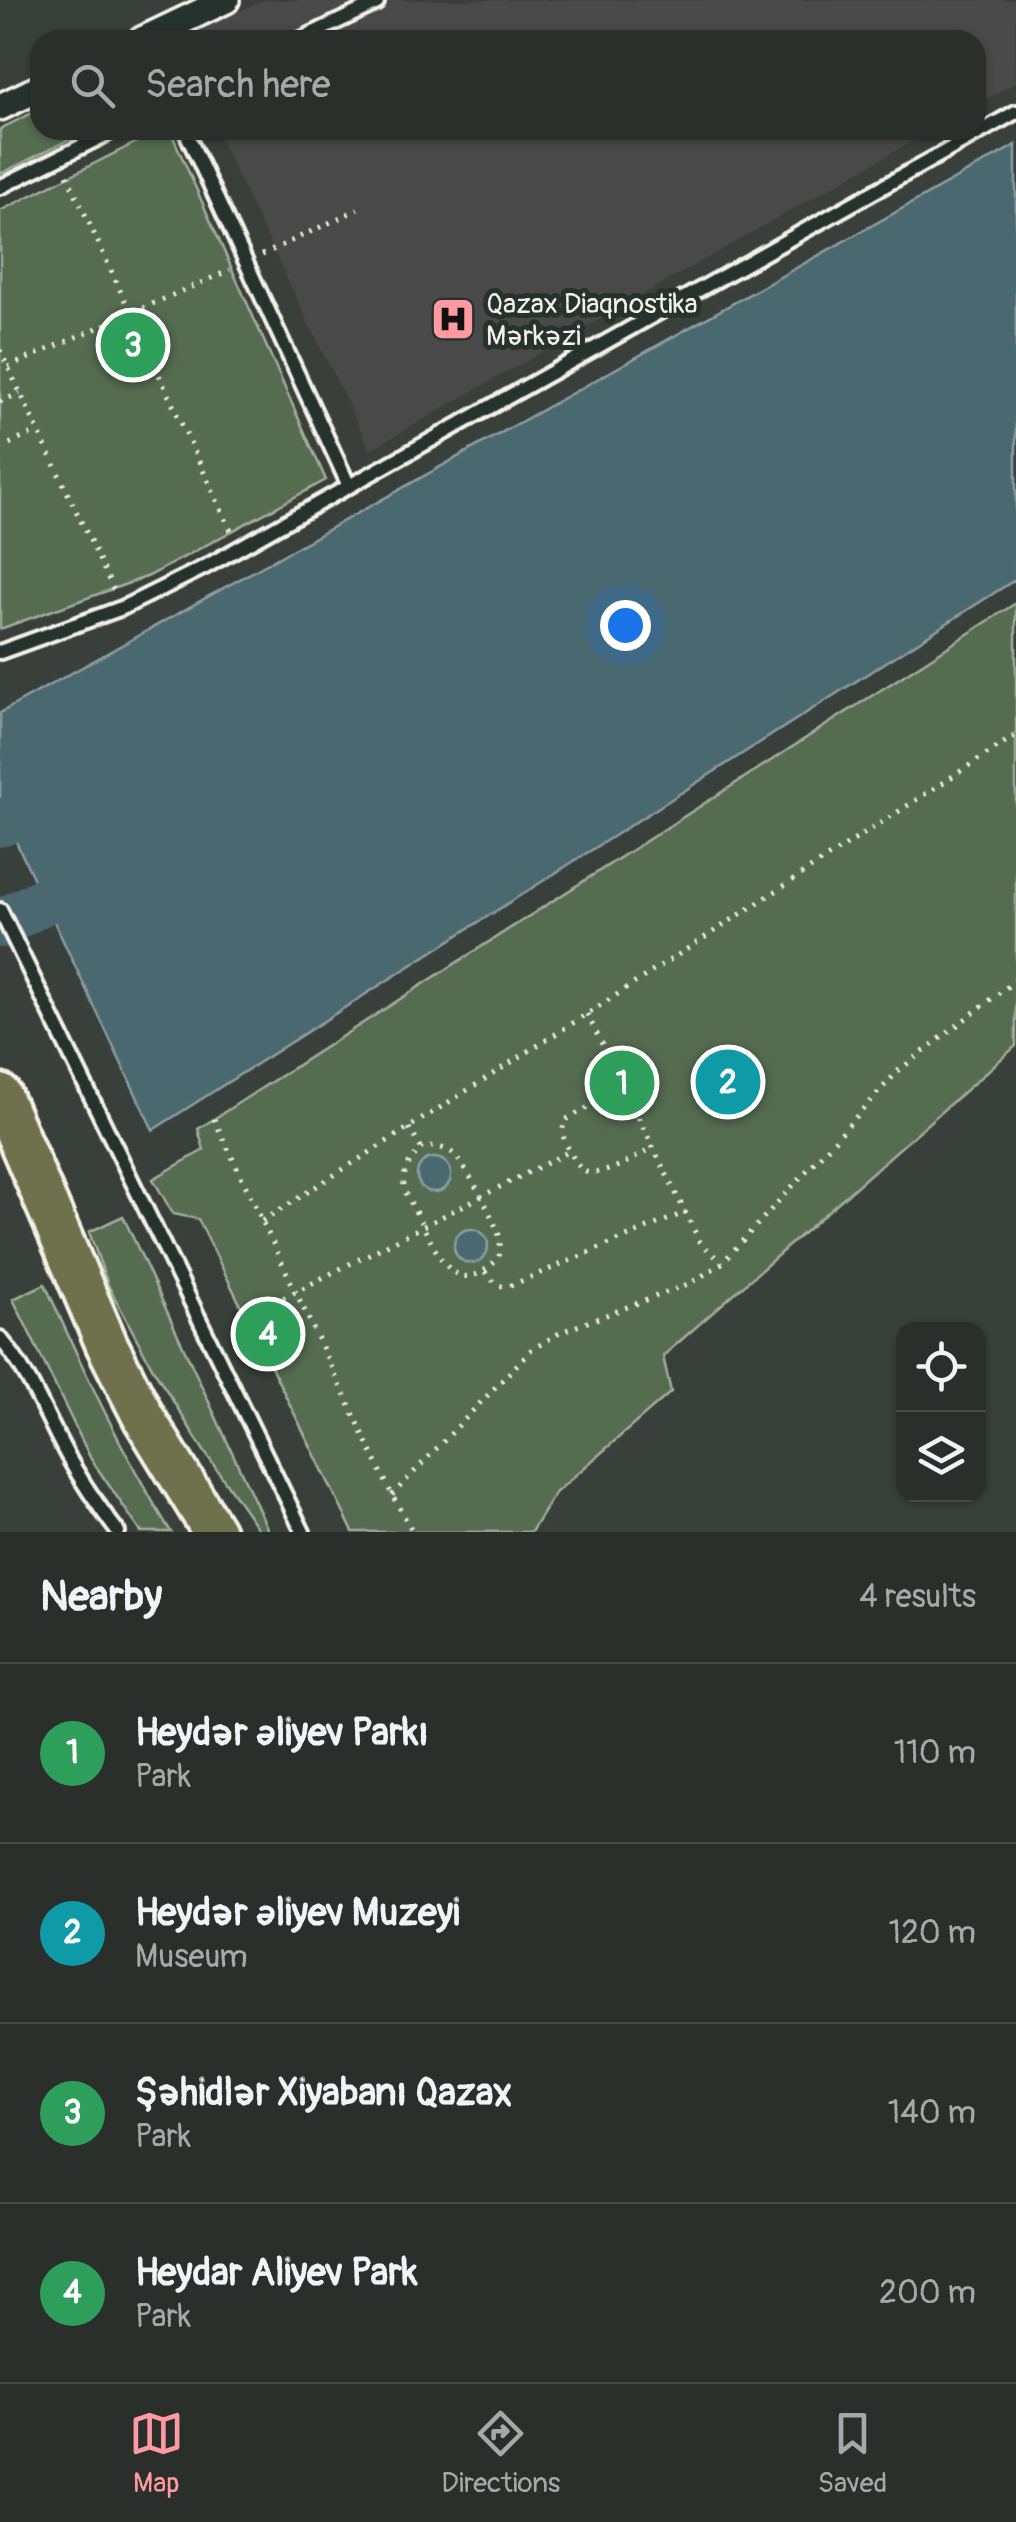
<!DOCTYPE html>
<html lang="en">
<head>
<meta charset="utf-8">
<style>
	:root { --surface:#2b2f2c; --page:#373b38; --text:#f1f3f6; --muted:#a6a9a9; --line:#474a48; --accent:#ff9aa2 }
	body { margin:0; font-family:Pangolin,sans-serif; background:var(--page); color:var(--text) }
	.controls { position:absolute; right:30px; bottom:30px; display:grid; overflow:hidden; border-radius:20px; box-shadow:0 2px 8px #0004 }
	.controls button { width:90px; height:90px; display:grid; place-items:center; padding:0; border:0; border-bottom:2px solid var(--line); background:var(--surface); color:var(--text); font:50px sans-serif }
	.you { position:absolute; left:625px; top:625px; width:35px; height:35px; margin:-25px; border:8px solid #fff; border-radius:50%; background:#1a73e8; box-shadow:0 0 0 15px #1a73e833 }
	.badge { display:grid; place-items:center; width:65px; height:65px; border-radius:50%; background:var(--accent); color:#fff; font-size:32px; font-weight:700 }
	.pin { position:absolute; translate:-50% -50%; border:5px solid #fff; box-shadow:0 2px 10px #0006 }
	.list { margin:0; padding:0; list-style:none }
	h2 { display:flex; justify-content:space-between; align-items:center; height:130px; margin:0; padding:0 40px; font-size:42px }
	h2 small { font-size:32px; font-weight:400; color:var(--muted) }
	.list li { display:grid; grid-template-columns:65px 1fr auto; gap:30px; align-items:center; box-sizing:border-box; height:180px; padding:0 40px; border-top:2px solid var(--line) }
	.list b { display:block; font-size:38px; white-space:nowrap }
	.list p { margin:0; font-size:32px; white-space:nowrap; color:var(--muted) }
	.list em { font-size:32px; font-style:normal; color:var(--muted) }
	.icon { flex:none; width:55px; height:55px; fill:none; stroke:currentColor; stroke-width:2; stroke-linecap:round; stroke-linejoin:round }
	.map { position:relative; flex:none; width:1016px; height:1532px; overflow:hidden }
	.search { position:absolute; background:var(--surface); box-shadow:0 2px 8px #0004; left:30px; right:30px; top:30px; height:110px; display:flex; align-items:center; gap:25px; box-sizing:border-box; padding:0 35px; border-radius:30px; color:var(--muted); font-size:38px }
	.sheet { height:850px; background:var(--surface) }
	nav { display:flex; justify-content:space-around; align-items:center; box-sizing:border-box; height:140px; border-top:2px solid var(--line); background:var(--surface); font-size:28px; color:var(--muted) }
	nav a { display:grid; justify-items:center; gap:5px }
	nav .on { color:var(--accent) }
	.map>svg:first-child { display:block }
	.built { fill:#494a48 }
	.green { fill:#556c51; stroke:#a4ae9c; stroke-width:2.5 }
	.water { fill:#4a6770; stroke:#8e9ea0; stroke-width:2.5 }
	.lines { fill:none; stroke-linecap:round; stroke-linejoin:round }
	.river { stroke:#4a6770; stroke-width:48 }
	.service-casing { stroke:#f4f1e8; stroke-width:20 }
	.minor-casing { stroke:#f4f1e8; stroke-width:32 }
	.primary-casing { stroke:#f4f1e8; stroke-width:48 }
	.path { stroke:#f4f1e8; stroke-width:5; stroke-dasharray:2.5 8; stroke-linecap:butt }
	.service { stroke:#26332d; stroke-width:12 }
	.minor { stroke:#26332d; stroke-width:25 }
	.primary { stroke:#6e714b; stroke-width:40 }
	.labels { text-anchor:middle; stroke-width:10; stroke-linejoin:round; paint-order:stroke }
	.poi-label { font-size:28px; fill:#f4f1e8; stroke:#26332d; text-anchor:start }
</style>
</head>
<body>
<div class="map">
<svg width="1016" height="1532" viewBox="0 0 1016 1532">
	<rect width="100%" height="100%" fill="#393f3b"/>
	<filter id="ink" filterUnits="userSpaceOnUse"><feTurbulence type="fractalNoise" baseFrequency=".01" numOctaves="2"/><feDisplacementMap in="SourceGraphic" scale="20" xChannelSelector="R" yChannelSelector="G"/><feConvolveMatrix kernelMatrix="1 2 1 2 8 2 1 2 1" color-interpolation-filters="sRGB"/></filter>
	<g filter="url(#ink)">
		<g class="built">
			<path d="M263,0H1016V82L976,105V40H178Z"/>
			<path d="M215,130H932L370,450Z"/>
		</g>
		<g class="green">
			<path d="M40,109V130H88L0,174V129Z"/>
			<path d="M161,130H170L326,480L149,576L0,629V211Z"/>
			<path d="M1016,603V1046L663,1356L671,1392L555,1493L531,1532H353L198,1219L173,1214L153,1179L204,1150L198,1129Z"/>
			<path d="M123,1216L269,1532H260L204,1451L152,1367L108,1285L89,1232Z"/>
			<path d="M45,1284C83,1369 122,1453 171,1532H141L91,1459L13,1299Z"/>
		</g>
		<g class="water">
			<path d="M1016,145V579L153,1130L0,808V713Z"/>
			<circle cx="434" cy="1175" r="17"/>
			<circle cx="471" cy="1246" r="17"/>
		</g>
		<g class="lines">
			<g class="river">
				<path d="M0,823L5,821"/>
				<path d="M0,924L98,872"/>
			</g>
			<g class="service-casing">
				<g id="service">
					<path d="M299,40L377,3"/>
					<path d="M185,130L349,486"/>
					<path d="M0,187L115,130"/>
					<path d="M0,652L122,608L205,567L1016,112"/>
					<path d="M0,910L303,1532"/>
					<path d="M0,1338C29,1372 45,1414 66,1453C81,1481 99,1507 118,1532"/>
				</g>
			</g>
			<g class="minor-casing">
				<g id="minor">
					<path d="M142,40L226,0"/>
					<path d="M0,107L40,88"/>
				</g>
			</g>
			<g class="primary-casing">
				<path id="primary" d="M0,1095L107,1345L144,1418L214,1532"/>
			</g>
			<g class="path">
				<path d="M67,175L232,533"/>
				<path d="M262,255L358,209"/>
				<path d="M0,350L114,591"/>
				<path d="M8,367L230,270"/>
				<path d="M0,402L20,393"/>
				<path d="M0,448L38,431"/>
				<path d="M587,1014L700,1242L722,1263"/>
				<path d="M624,1088L565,1120C561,1132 563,1140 570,1151C573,1158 578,1167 584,1171C600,1180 638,1156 653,1148"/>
				<path d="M214,1119L392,1495L413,1532"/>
				<path d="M409,1128L421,1148C409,1162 402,1171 404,1190C411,1204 419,1218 426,1232C445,1269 461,1296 499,1258C500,1250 501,1242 499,1235C493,1217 465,1162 451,1152C441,1146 432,1146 421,1148"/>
				<path d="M262,1221L587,1014L1016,735"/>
				<path d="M485,1272L497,1285L507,1287L686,1212"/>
				<path d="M246,1317L570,1151"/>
				<path d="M392,1495L531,1350L561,1332L691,1283L722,1263L898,1071L1016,980"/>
			</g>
			<use href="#service" class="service"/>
			<use href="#minor" class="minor"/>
			<use href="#primary" class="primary"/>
		</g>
	</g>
	<defs>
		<g id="hospital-square" transform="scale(2.25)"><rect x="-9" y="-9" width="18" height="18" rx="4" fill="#ff9aa2" stroke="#26332d"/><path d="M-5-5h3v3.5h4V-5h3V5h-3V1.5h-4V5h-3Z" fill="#111"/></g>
	</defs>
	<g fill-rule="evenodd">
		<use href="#hospital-square" x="453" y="319"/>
	</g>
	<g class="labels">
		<g class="poi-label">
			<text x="486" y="313">Qazax Diaqnostika<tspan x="486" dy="32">Mərkəzi</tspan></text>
		</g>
	</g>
</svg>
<div class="controls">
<button><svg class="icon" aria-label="locate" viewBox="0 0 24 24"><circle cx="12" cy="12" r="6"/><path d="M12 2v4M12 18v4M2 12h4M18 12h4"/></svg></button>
<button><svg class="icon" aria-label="layers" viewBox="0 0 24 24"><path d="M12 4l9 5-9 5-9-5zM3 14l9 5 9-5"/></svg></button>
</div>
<div class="you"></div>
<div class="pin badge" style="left:622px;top:1083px;background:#2e9e5b">1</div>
<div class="pin badge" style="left:728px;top:1082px;background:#0f9aa8">2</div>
<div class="pin badge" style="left:133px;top:345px;background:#2e9e5b">3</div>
<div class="pin badge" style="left:268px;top:1334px;background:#2e9e5b">4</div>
<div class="search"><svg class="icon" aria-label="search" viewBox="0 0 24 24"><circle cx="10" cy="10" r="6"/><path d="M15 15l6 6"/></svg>Search here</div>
</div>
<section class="sheet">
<h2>Nearby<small>4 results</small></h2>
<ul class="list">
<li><span class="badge" style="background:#2e9e5b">1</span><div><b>Heydər Əliyev Parkı</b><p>Park</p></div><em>110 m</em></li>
<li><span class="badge" style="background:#0f9aa8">2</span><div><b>Heydər Əliyev Muzeyi</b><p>Museum</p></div><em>120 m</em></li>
<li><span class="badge" style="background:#2e9e5b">3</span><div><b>Şəhidlər Xiyabanı Qazax</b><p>Park</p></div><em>140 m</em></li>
<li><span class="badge" style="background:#2e9e5b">4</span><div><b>Heydar Aliyev Park</b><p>Park</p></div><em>200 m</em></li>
</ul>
</section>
<nav>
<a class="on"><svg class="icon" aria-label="map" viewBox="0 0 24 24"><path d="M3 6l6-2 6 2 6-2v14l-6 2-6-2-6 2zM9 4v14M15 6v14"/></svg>Map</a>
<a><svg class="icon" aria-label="directions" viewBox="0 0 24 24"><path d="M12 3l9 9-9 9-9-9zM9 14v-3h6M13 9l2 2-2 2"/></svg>Directions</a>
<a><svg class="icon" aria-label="saved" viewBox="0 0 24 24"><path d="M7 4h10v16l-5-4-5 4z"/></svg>Saved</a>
</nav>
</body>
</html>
